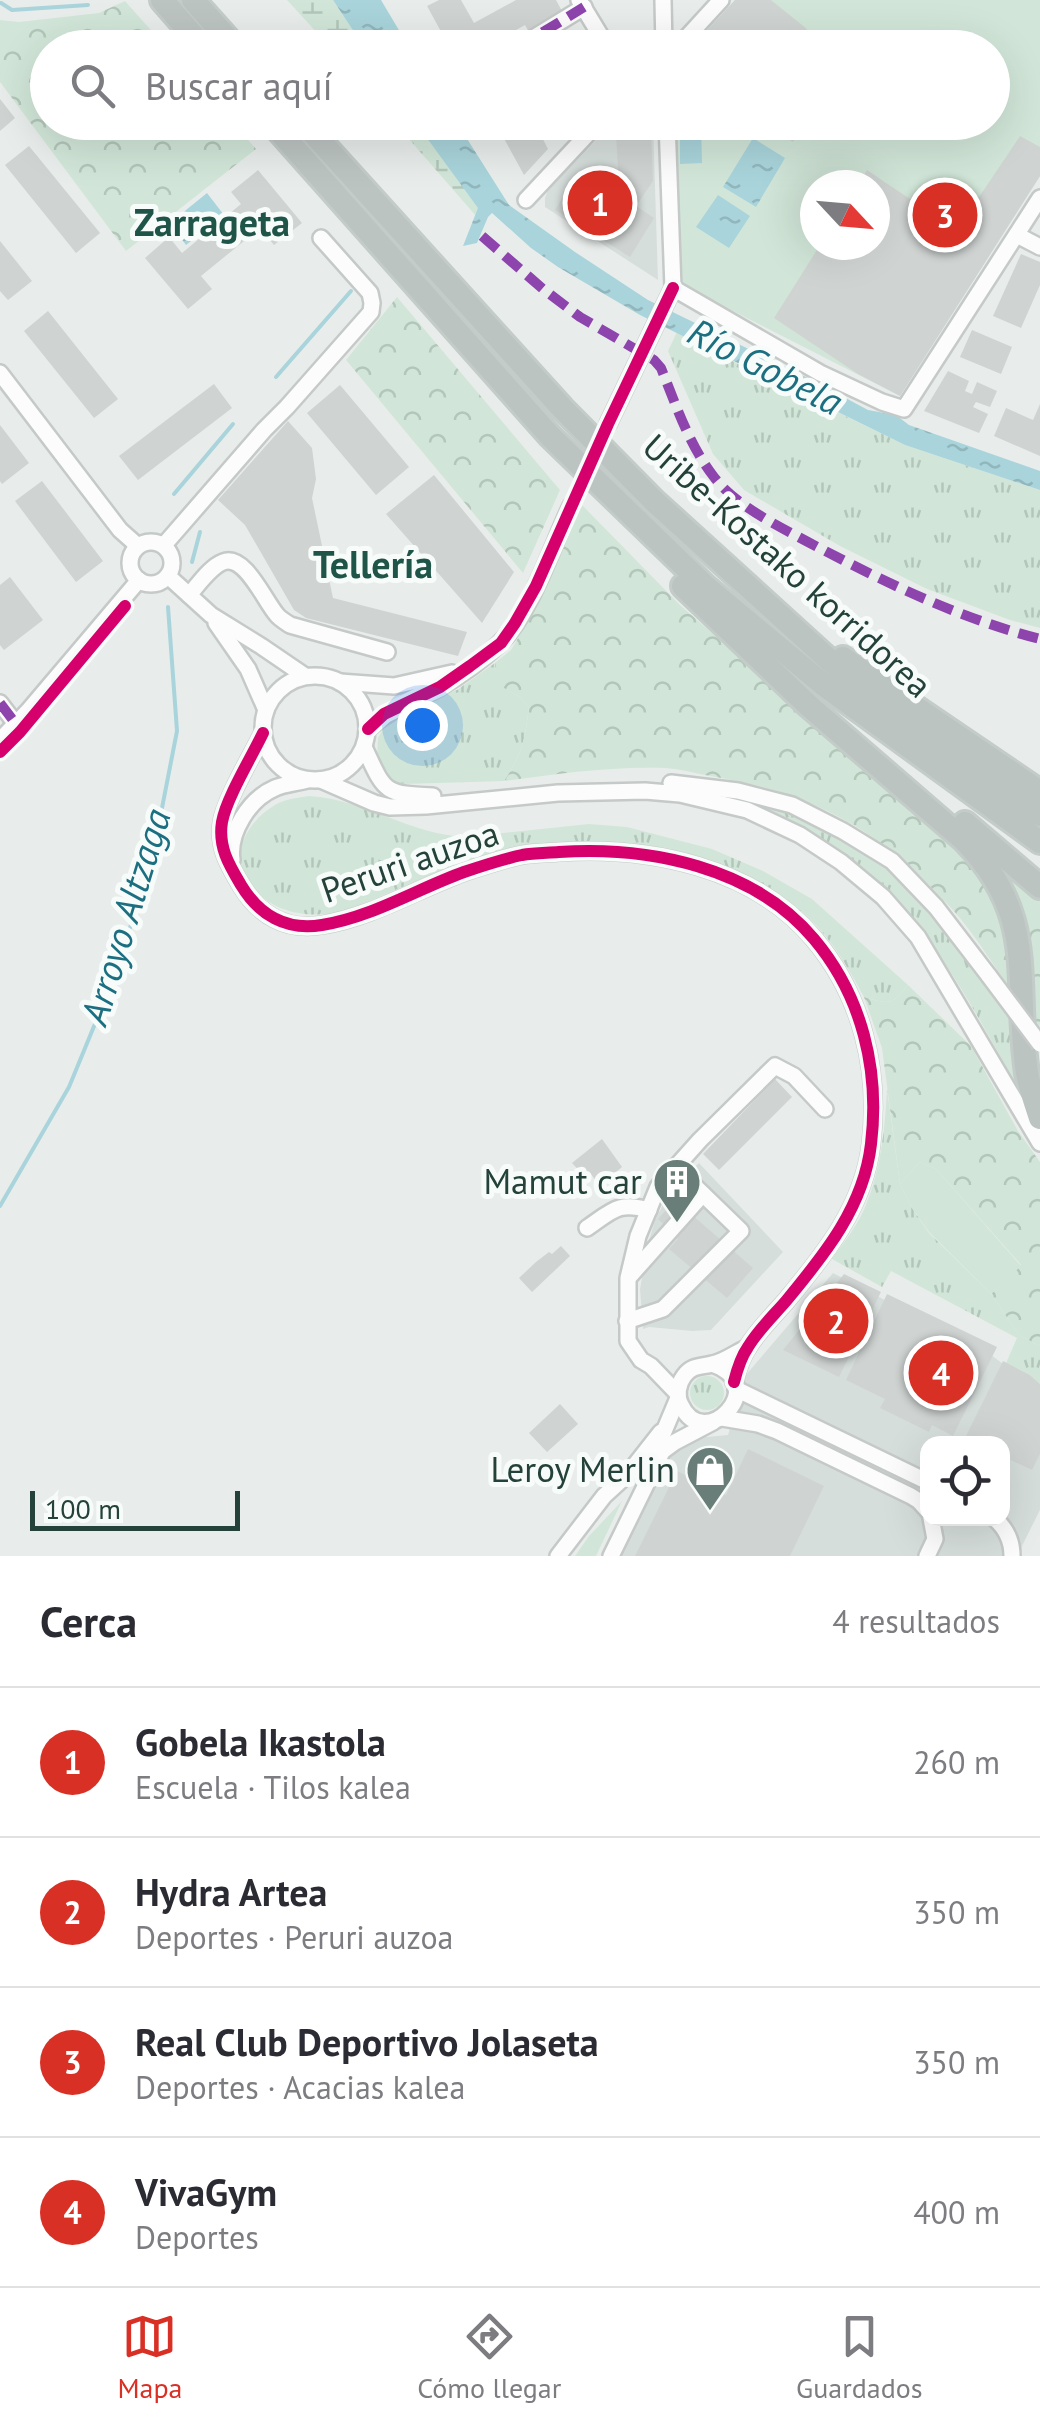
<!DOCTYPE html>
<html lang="es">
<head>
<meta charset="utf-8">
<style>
	:root { --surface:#fff; --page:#f7f7f7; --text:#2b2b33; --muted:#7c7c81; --line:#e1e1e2; --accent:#d93025 }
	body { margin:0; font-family:"PT Sans",sans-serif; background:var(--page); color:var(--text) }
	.controls { position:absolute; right:30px; bottom:30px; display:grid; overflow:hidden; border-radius:20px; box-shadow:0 10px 40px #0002 }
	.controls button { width:90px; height:90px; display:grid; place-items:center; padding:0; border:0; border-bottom:2px solid var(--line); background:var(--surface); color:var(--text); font:50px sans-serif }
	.compass { position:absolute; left:800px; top:170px; width:90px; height:90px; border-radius:50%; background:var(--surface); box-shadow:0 10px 40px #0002; rotate:116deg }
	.scale { position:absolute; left:30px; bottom:25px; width:210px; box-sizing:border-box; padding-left:10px; border:5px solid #24423a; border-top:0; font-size:28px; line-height:35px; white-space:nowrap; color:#24423a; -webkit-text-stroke:8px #f7fbf9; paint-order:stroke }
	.you { position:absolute; left:422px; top:725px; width:35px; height:35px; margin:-25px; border:8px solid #fff; border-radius:50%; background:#1a73e8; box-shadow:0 0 0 15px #1a73e833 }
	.badge { display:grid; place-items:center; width:65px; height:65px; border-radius:50%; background:var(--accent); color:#fff; font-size:32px; font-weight:700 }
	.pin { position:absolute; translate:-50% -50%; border:5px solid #fff; box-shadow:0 2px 10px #0006 }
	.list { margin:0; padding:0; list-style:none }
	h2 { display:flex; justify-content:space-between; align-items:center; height:130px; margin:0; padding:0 40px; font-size:42px }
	h2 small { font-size:32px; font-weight:400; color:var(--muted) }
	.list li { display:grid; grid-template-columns:65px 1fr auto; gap:30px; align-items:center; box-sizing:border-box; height:150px; padding:0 40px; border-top:2px solid var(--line) }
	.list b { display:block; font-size:38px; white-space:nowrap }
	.list p { margin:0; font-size:32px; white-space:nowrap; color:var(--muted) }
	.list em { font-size:32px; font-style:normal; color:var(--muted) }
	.icon { flex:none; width:55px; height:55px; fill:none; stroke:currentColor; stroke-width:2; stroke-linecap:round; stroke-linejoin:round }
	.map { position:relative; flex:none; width:1040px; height:1556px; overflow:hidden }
	.search { position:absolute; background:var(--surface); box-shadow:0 10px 40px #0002; left:30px; right:30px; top:30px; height:110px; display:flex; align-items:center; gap:25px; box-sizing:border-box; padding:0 35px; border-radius:55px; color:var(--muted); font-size:38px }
	.sheet { height:730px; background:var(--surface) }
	nav { display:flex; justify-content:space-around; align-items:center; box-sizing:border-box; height:140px; border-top:2px solid var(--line); background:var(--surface); font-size:28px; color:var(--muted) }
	nav a { display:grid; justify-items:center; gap:5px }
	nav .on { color:var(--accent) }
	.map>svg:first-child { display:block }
	.built { fill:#d6dedb; fill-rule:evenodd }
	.grass { fill:url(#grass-tufts) }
	.forest { fill:url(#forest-crowns) }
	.wetland { fill:url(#wetland-marsh) }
	.garden { fill:#d1e6d8; fill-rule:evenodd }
	.water { fill:url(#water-ripples) }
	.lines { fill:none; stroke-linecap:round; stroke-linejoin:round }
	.stream { stroke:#a9d4db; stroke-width:4 }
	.building { fill:#cfd4d2 }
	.minor-tunnel { stroke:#c1cbc8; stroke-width:15; stroke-dasharray:15 8; stroke-linecap:butt }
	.minor-casing { stroke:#c5cac8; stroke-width:20 }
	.highway-casing { stroke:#c3ccc9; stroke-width:28 }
	.minor { stroke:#fcfcfc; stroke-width:15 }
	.highway { stroke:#bcc4c2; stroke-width:22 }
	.minor-bridge-casing { stroke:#c5cac8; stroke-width:20; stroke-linecap:butt }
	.minor-bridge { stroke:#fcfcfc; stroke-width:15 }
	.quiet { stroke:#8e44ad; stroke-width:10; stroke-dasharray:20 10; stroke-linecap:butt }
	.cycleway-casing { stroke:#f7fbf9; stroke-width:19 }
	.cycleway { stroke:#d6006c; stroke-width:12 }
	.labels { text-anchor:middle; stroke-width:10; stroke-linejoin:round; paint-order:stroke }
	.street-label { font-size:35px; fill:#24423a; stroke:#f7fbf9 }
	.poi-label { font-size:35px; fill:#24423a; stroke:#f7fbf9; text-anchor:end }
	.neighbourhood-label { font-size:38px; font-weight:bold; fill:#1f5548; stroke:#f7fbf9 }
	.water-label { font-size:38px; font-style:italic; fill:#1c6f80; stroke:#f7fbf9 }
</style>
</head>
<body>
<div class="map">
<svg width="1040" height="1556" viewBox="0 0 1040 1556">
	<defs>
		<pattern id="grass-tufts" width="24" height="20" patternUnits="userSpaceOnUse" patternTransform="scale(2.5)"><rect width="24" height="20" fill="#d1e6d8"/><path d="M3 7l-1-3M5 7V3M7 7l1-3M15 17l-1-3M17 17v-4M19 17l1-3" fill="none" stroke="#b3c6ba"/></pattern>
		<pattern id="forest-crowns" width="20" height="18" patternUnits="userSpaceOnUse" patternTransform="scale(2.5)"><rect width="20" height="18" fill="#d1e6d8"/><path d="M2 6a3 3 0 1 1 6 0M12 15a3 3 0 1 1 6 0" fill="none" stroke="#b3c6ba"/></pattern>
		<pattern id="wetland-marsh" width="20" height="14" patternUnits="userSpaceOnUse" patternTransform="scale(2.5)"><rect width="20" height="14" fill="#d1e6d8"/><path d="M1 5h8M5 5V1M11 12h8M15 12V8" fill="none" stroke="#b3c6ba"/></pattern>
		<pattern id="water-ripples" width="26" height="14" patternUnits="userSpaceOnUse" patternTransform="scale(2.5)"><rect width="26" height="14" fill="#a9d4db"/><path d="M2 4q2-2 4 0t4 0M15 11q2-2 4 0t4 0" fill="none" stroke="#91b7bd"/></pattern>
	</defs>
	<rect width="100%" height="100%" fill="#e8edeb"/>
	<g class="built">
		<path d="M613,123H653L658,280L545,207V198L548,190Z"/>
		<path d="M699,1163L783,1252L711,1330L692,1331L649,1327L643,1329L640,1289L648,1244L655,1220L666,1199L679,1182Z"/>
		<path d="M833,1273L994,1357L1040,1393V1510L1017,1556H613L649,1480L685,1439L728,1435L745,1376ZM928,1444H1002V1518H928Z"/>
	</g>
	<g class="grass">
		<path d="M677,332L726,358L905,445L1040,490V628L1010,620L927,589L840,546L744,490L713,454L668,351Z"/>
		<path d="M495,663L498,684L520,697L529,707C525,739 523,753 504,781L405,784L395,782L385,772L377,757L378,738L386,724L393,718L421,704L457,690Z"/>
		<path d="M309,796C364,799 411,835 466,837L589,824L627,827L712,849L763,871L812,899L908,985C893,1006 887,1004 864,997C846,964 831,937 802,912C729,849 604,831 512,850C455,861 401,888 348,910C313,920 269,915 249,881C245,875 240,866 240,859C238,840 256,816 272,807C283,799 296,798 309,796Z"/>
		<path d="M744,801L793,812L852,841L887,864L937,918L1018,1029L1020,1092C975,1012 932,925 859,865C825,837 784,820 744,801Z"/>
		<path d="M887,1089L900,1184L912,1208L929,1233L991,1294L1019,1335L1040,1346V1384L1030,1375L1006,1363L1017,1338L891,1271L882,1287L832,1259C844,1242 858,1225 866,1205C881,1168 885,1129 887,1089Z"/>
		<circle cx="707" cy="1393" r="17"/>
	</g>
	<g class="forest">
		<path d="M125,1L166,47L48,48V122L233,123L256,149L126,251L0,82V20L19,22L99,13Z"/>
		<path d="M397,297L560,490L523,573L346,360Z"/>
		<path d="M582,505L680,605L958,848L988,882L1004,911L1016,997C995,968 976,936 953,910C881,831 816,793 710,776C695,773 680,769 665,768C611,766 557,774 504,781C523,753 525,739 529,707L520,697L497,684L495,663L511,650L525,626Z"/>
		<path d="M1011,878L1040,900V1026L1035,1022L1026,935Z"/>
		<path d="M908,985L971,1046L1018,1131L1040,1162V1346L1019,1335L991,1294L1021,1265L936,1169L920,1162L900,1184L882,1048L864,997C887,1004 893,1006 908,985Z"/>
		<path d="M622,1501L596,1556H575L589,1536Z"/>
	</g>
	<g class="wetland">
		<path d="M287,0H333L364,47H330Z"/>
		<path d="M395,123H416L476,202L479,208L476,216Z"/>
	</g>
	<g class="garden">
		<path d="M735,0H1040V176L900,396L680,284L676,123L992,122V48L691,47ZM815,185H875V245H815Z"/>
		<path d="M920,1162L936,1169L1021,1266L991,1294L929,1232L912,1208L900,1184Z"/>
	</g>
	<g class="water">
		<path d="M333,0H381L409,47H364Z"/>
		<path d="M416,123H457L509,205L575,252L648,300L810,379L868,410L896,415L909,425L1040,471V490L905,445L640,315L558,267L531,248L492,213L488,217L477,243L463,246L478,208Z"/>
		<path d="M701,126L702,163L680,164V127Z"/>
		<path d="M753,138L785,158L756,207L723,187Z"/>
		<path d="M207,193L224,215L186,245L170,223Z"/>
		<path d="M718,195L750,216L729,248L696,227Z"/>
	</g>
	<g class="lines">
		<g class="stream">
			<path d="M1,3L12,10L88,5"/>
			<path d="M276,377L351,291"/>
			<path d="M174,494L233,424"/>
			<path d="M192,562L200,532"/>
			<path d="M0,1206L69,1087L118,968L155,844L177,731L168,607"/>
		</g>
	</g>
	<g class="building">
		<path d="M439,0H461L474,23L516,0H556L563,13L529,32L525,25L491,44L493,48H450L427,6Z"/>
		<path d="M735,0H771L807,29L792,48H691Z"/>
		<path d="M564,32L568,34L575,48H536Z"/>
		<path d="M0,99L15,118L0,131Z"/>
		<path d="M495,122H534L548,149L524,175Z"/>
		<path d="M768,122H806L793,142L766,126Z"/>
		<path d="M651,133L653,181L636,206L654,218L630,257L555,210L577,175L605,191L618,170L616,134Z"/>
		<path d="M1020,136L1040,147V176L900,396L858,374L774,318L820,245H875V185H858L867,170L950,226L973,194L979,197Z"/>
		<path d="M29,146L100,233L76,253L5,165Z"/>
		<path d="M258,170L302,223L274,245L260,228L201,276L212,289L188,309L145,258L169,237L182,253L241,204L231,192Z"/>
		<path d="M0,241L32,281L8,300L0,291Z"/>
		<path d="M1021,254L1040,262V285L1021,328L993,316Z"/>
		<path d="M48,311L118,399L94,418L24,331Z"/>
		<path d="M972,330L1012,347L1001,374L960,357Z"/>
		<path d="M948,371L969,381L965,391L972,394L977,382L997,391L990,407L976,402L973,407L988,414L979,433L924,411Z"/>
		<path d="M214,384L232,408L138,480L119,456Z"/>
		<path d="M340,385L409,467L376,495L307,413Z"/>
		<path d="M1040,404V456L994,436L1006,408L1033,420Z"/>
		<path d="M288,421L312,448L316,479L312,498L333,598L467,632L458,656L306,618L294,610L245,525L218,500Z"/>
		<path d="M0,425L29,463L2,484L0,481Z"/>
		<path d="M434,475L514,572L482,623L386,514Z"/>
		<path d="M42,481L103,561L76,582L15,501Z"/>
		<path d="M10,577L43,620L4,650L0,645V585Z"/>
		<path d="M775,1079L792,1097L719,1170L703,1154Z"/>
		<path d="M602,1139L622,1167L600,1186L590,1173L585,1177L572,1163Z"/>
		<path d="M675,1200L753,1268L727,1298L669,1249L678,1239L658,1219Z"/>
		<path d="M561,1246L570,1256L532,1292L519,1278L536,1262L549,1252L552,1254Z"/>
		<path d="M844,1274L881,1292L839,1377L783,1350Z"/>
		<path d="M887,1294L997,1347L953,1436L932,1425L929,1432L880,1408L885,1399L846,1380Z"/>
		<path d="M1003,1361L1030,1375L1040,1384V1454L1032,1470L1002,1456V1444H977L965,1438Z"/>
		<path d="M560,1404L578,1424L547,1452L529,1433Z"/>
		<path d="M748,1449L824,1486L790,1556H635L677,1471L726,1495Z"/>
	</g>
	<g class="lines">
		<path class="minor-tunnel" d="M571,506L608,424"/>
		<g class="minor-casing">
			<g id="minor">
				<path d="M579,0L608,48"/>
				<path d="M663,0L664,48"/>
				<path d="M517,48L584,7"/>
				<path d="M677,48L721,0"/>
				<path d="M667,122L673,288"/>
				<path d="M526,200L599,122"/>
				<path d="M1017,235L1040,247"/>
				<path d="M673,288L820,373L882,402L904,409L1040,198"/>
				<path d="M0,373L120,530L138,546"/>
				<path d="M608,424L673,288"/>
				<circle cx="151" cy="563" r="21"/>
				<path d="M164,545L264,430L287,407L371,312L372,303L370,293L321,238"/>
				<path d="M168,576L211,615L261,646L305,676"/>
				<path d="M189,595C198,585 210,567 223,562C245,553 265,602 277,615C279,618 287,623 290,625L387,652"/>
				<path d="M216,623L248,669L266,710"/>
				<circle cx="315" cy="728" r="52"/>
				<path d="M340,682L394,686L452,673"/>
				<path d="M0,703L16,724"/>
				<path d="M368,729C393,706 414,702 442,686C461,675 482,660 499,644C530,615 552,546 571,506"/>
				<path d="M263,733C252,756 226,799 222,822C218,847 229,865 241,885C259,915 286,931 322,925C372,917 417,889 464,872C482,866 503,859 522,855C534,853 547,853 559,852C649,846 754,867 814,939C862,996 880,1070 871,1144C864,1206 825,1254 786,1301C774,1315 758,1330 748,1347C741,1357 737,1370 734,1382"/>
				<path d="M0,740L28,711L139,580"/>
				<path d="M364,747C385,792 383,794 433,796"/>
				<path d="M321,780L374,803L390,807L426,806L558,793L645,791L680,794L747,810L800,835L841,862L883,897L918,937L1040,1143"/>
				<path d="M671,783L738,791L792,805L843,831L892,861L936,907L989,976"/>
				<path d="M232,860C228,833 249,799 275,788C284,784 297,783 307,780"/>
				<path d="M587,1228C612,1211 618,1201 649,1210"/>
				<path d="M630,1276L703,1194"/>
				<path d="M627,1321L663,1309L741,1231L676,1168"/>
				<path d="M712,1364C773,1384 704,1455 681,1405C676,1396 678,1384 684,1376C692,1365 701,1367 712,1364C724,1362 737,1352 748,1347"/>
				<path d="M736,1389L928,1482"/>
				<path d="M678,1394L651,1366L641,1360L628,1341V1278L638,1236L658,1187L700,1140L775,1066L794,1076L825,1109"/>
				<path d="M722,1418L758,1424L777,1431L911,1496L919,1501L928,1511"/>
				<path d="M656,1456L675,1442L713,1422"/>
				<path d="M994,1518C1006,1528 1012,1541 1012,1556"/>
				<path d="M558,1556L604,1496L628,1474L661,1432"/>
				<path d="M611,1556L662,1452L659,1447L660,1441L678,1398"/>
				<path d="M927,1556L935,1539L931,1518"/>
			</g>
		</g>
		<g class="highway-casing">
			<g id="highway">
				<path d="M162,0L204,48"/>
				<path d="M193,0L236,48"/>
				<path d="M271,122L550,436L706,587L824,685L1040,842"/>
				<path d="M303,122L562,408L654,501L861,689L1040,815"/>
				<path d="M683,586L809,706L964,840C1040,918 1013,979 1027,1073C1030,1089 1035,1103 1040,1118"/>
				<path d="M843,658L1040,792"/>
				<path d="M965,823L1040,887"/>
			</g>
		</g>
		<use href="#minor" class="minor"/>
		<use href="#highway" class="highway"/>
		<g class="minor-bridge-casing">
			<path id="minor-bridge" d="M989,976L1040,1044"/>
		</g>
		<use href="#minor-bridge" class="minor-bridge"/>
		<g class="quiet">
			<path d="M517,48L584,7"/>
			<path d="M482,236L543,289L580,317L654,360L661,368C676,405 689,445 714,477C735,505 778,526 808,542C882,581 958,618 1040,639"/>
			<path d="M0,703L16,724"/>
		</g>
		<g class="cycleway-casing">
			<g id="cycleway">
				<path d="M368,729L384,714L440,687L470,666L501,643L515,623L536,586L608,424L673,288"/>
				<path d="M263,733C252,756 226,799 222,822C218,847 229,865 241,885C259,915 286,931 322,925C372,917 417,889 464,872C482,866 503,859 522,855C534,853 547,853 559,852C649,846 754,867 814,939C862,996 880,1070 871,1144C864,1206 825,1254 786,1301C774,1315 758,1330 748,1347C741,1357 737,1370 734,1382"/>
				<path d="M0,752L20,732L125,606"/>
			</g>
		</g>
		<use href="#cycleway" class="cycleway"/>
	</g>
	<defs>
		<g id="building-pin" transform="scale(2.5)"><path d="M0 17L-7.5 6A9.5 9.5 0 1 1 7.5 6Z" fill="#697e78" stroke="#f7fbf9"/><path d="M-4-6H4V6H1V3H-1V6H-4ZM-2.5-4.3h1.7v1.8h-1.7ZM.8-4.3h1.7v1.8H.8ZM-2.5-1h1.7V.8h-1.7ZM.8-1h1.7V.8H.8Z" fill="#fff"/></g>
		<g id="shop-pin" transform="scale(2.5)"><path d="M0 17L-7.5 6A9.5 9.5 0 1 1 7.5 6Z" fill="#697e78" stroke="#f7fbf9"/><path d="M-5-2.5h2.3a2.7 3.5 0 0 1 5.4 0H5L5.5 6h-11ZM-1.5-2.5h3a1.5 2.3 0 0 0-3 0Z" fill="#fff"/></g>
	</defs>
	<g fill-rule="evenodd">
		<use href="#building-pin" x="677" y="1182"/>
		<use href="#shop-pin" x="710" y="1470"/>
	</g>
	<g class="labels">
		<g class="street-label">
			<text transform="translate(787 566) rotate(42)" y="12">Uribe-Kostako korridorea</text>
			<text transform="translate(410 862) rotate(-19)" y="12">Peruri auzoa</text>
		</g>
		<g class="poi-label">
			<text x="642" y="1194">Mamut car</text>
			<text x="675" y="1482">Leroy Merlin</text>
		</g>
		<g class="neighbourhood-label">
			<text x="212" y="236">Zarrageta</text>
			<text x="373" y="578">Tellería</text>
		</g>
		<g class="water-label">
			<text transform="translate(765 367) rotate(27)" y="13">Río Gobela</text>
			<text transform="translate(126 917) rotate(-73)" y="13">Arroyo Altzaga</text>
		</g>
	</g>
</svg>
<div class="controls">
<button><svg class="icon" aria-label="locate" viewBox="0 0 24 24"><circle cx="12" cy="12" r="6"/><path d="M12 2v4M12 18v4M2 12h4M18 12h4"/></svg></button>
</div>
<svg class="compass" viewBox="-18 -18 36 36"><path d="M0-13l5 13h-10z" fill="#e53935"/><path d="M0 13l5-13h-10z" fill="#7c7c81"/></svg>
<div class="scale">100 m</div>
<div class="you"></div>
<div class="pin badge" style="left:600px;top:203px">1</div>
<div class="pin badge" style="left:836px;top:1321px">2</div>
<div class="pin badge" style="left:945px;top:215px">3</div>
<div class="pin badge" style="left:941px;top:1373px">4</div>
<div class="search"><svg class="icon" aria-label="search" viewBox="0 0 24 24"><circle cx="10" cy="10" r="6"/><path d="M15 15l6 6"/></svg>Buscar aquí</div>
</div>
<section class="sheet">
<h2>Cerca<small>4 resultados</small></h2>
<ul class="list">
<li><span class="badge">1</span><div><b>Gobela Ikastola</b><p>Escuela · Tilos kalea</p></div><em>260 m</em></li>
<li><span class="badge">2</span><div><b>Hydra Artea</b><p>Deportes · Peruri auzoa</p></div><em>350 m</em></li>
<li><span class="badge">3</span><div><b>Real Club Deportivo Jolaseta</b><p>Deportes · Acacias kalea</p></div><em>350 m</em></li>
<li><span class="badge">4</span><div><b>VivaGym</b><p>Deportes</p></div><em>400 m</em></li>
</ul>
</section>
<nav>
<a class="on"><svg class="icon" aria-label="map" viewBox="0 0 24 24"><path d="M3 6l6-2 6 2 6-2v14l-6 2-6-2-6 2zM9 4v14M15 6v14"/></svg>Mapa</a>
<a><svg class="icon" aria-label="directions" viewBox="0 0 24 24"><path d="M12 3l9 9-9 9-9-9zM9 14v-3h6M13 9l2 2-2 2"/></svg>Cómo llegar</a>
<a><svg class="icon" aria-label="saved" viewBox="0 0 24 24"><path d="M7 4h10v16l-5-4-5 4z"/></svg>Guardados</a>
</nav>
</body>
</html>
